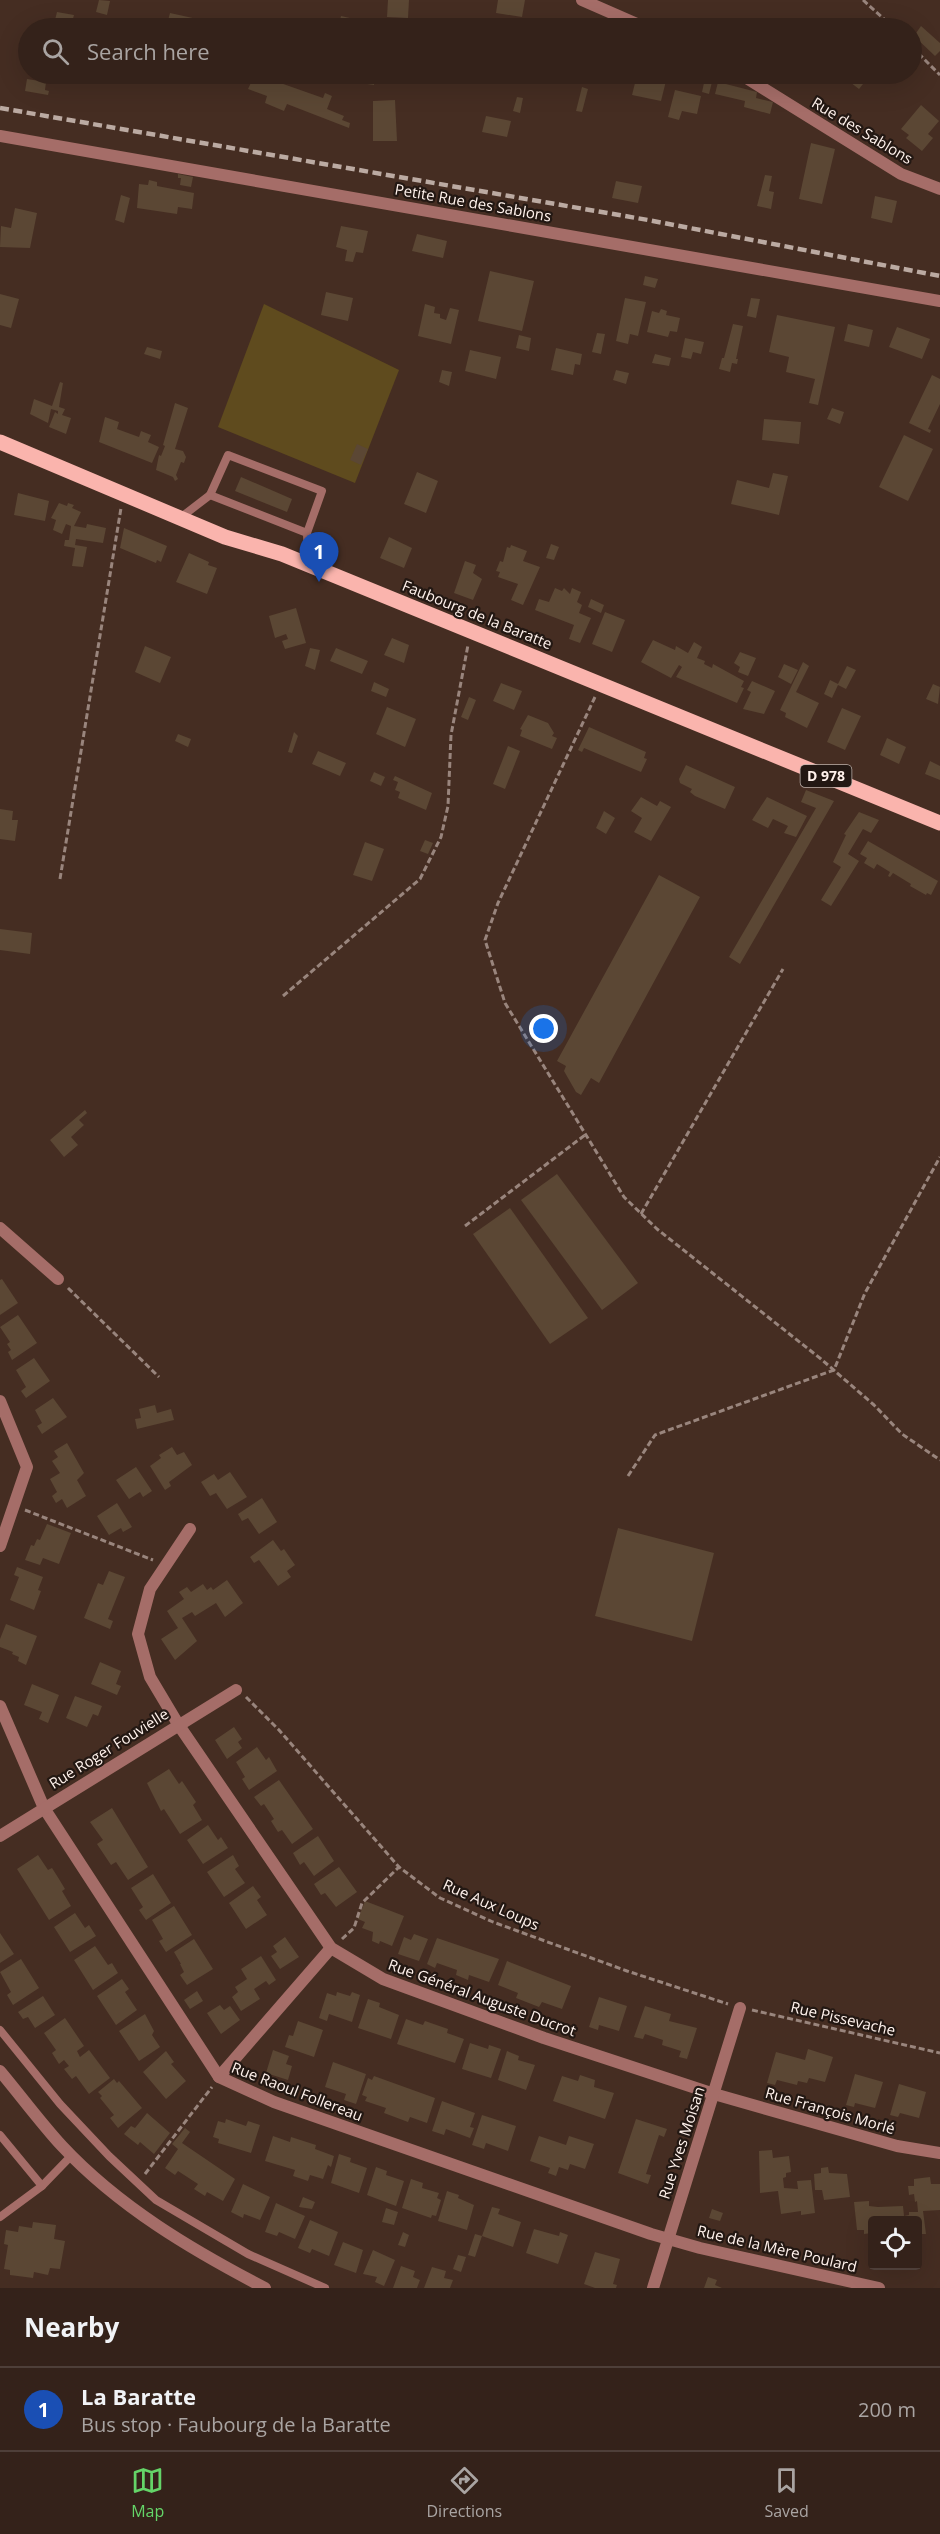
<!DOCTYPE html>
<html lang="en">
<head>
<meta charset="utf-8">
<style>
	:root { --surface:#34221a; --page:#3f2f27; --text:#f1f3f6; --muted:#a9a4a2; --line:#4e3f39; --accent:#64d468 }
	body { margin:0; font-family:"Open Sans",sans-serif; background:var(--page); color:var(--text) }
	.controls { position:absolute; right:18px; bottom:18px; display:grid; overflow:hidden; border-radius:6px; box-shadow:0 6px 24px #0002 }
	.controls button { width:54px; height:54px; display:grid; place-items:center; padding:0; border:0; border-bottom:2px solid var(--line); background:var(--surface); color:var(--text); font:30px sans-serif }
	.you { position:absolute; left:544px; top:1029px; width:21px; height:21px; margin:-15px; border:4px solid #fff; border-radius:50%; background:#1a73e8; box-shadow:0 0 0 9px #1a73e833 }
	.badge { display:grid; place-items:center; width:39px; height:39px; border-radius:50%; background:var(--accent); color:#fff; font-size:20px; font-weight:700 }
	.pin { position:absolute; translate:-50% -50px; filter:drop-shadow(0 2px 3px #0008) }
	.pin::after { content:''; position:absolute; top:32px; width:21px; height:18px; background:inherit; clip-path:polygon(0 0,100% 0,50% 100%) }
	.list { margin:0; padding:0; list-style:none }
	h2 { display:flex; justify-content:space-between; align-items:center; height:78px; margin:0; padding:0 24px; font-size:26px }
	h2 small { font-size:20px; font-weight:400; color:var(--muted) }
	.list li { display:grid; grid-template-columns:39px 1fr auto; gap:18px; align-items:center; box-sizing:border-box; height:84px; padding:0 24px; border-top:2px solid var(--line) }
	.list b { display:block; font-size:22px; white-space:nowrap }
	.list p { margin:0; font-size:20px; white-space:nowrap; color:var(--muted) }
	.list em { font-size:20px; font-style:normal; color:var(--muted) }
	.icon { flex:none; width:33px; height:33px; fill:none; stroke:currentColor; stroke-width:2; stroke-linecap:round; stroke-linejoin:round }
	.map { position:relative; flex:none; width:940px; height:2288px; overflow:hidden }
	.search { position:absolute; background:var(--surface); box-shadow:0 6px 24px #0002; left:18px; right:18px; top:18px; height:66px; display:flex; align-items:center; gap:15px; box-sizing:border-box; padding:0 21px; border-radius:33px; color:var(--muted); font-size:22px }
	.sheet { height:162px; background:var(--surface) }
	nav { display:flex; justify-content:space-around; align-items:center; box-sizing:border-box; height:84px; border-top:2px solid var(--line); background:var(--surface); font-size:16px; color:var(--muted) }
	nav a { display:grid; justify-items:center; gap:3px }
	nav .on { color:var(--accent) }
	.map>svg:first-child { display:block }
	.green { fill:#5f4b1e }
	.building { fill:#5b4734 }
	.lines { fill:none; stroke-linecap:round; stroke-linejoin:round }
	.path { stroke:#99857d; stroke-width:3; stroke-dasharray:6 3; stroke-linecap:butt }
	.service { stroke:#a56d68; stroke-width:8 }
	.minor { stroke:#a56d68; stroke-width:12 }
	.primary { stroke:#fab4ad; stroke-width:15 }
	.rail { stroke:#bbaaa2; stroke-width:4.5; stroke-dasharray:9 4.5; stroke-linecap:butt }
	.labels { text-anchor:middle; stroke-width:4.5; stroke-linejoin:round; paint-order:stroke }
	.shield { fill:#231813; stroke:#bdb1ab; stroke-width:1.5 }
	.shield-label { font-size:14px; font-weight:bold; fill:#fff2ec }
	.street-label { font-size:15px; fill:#fff2ec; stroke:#231813 }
</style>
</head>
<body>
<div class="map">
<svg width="940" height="2288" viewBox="0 0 940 2288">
	<rect width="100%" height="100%" fill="#452d22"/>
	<path class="green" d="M264,304L399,370L355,483L218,427Z"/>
	<g class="building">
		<path d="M99,0L110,1L107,15L96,12Z"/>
		<path d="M388,0H409L408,18L387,17Z"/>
		<path d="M498,0H525L522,17L496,13Z"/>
		<path d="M57,12L74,15L71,26L78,28H53Z"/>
		<path d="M170,13L229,26L228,28H166Z"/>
		<path d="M341,16L363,21L361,28H338Z"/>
		<path d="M447,21L462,22L461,28H446Z"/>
		<path d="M390,22L407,26L420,23L419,28H388Z"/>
		<path d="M921,26L940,43V51L935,56L914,36Z"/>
		<path d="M255,74L323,98L325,93L332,96L327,109L344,116L342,120L350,123L349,128L287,104L284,111L265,103L267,96L248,89Z"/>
		<path d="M362,74H376L374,85L360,83Z"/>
		<path d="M706,74H714L709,94L702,92Z"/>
		<path d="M844,74H871L859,89L842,76Z"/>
		<path d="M637,75L666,81L661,101L632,95Z"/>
		<path d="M27,79L46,82L45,90L49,91L48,95L25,91Z"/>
		<path d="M718,82L757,92L756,98L773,102L770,114L744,107L745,101L715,94Z"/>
		<path d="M582,87L588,89L582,112L576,111Z"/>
		<path d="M675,90L701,96L697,114L682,111L679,120L668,117Z"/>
		<path d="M517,97L523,98L520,113L513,111Z"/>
		<path d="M395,100L397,141H373V101Z"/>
		<path d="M921,105L939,121L928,134L933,138L922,151L906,138L909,135L901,129Z"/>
		<path d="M486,116L511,121L507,137L482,132Z"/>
		<path d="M811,143L835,149L822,204L799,199Z"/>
		<path d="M178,174L193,177L191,187L180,185L181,178H178Z"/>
		<path d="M765,175L772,176L769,191L774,192L771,209L757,206Z"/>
		<path d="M149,180L157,182V186L194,193L192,209L178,207L177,214L137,208L139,184L148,185Z"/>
		<path d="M616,181L642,186L638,203L612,198Z"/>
		<path d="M121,195L130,198L124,223L115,220Z"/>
		<path d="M875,196L897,201L892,223L871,218Z"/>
		<path d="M15,208L37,213L30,248L0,247L1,226L11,228Z"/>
		<path d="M341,226L368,231L363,253L356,252L353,262L345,261L347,250L336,247Z"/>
		<path d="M417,234L447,241L443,258L412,251Z"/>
		<path d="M490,271L534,281L522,331L478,321Z"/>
		<path d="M645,276L658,279L655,288L643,285Z"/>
		<path d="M326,292L353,298L348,321L321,315Z"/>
		<path d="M0,294L19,299L11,328L0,325Z"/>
		<path d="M625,298L646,302L638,336L630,334L628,344L616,341Z"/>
		<path d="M751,298L760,299L756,318L747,316Z"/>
		<path d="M425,304L435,307L434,313L440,314V318L446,320L450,308L459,310L451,344L418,336Z"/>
		<path d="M661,309L667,311L666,315L680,318L677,332L670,331L668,337L647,332L652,311L659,313Z"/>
		<path d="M777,315L835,327L818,405L809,403L815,379L786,372L789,357L769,352Z"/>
		<path d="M733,324L743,326L736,359H738L737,364L732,363L730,372L719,369L722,358H724Z"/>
		<path d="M848,324L873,330L869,347L844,341Z"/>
		<path d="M897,327L930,339L922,359L889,347Z"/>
		<path d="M597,333L605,334L601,354L592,352Z"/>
		<path d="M519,335L531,338L529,351L516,348Z"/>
		<path d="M685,338L704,342L701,354L693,352L691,359L681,357Z"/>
		<path d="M147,347L162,351L160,359L144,354Z"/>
		<path d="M556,348L582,354L580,365L575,364L573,375L551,370Z"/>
		<path d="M470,350L501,357L496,379L465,371Z"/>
		<path d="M655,354L671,358L669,366L652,363Z"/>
		<path d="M442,370L452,372L449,386L439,382Z"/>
		<path d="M616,370L629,373L626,384L613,380Z"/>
		<path d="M932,375L940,379V404L928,429L931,430L930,433L909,423Z"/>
		<path d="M60,382L63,383L59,407L65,409L62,415L71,418L66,434L49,427L55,412L58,414V411L51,409L48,423L30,414L34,399L52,406Z"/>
		<path d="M175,403L188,408L175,449L183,451L186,457L184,463L181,462L176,475L178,479L175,481L173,477L156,470L159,455L161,456L165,446L163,445Z"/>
		<path d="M832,408L844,412L840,424L827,419Z"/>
		<path d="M105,417L119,422L117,429L139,437L141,431L151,435L148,442L159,447L152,463L99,442Z"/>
		<path d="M764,419L801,422L799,444L762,440Z"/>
		<path d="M904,435L933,449L908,501L879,487Z"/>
		<path d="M357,444L368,449L361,465L350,460Z"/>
		<path d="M417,472L438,481L426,513L404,504Z"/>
		<path d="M773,473L788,476L779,515L731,504L737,480L769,488Z"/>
		<path d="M241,477L292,499L287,512L235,491Z"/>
		<path d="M18,493L49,501L45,521L14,515Z"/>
		<path d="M59,503L67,506L68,503L74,505L72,508L81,512L74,526L86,528L87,524L106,528L103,543L76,539L75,545L87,547L83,567L72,566L75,548L64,546L65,540H69L71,526L66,524L62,534L53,530L56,520L51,518Z"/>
		<path d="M124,528L167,546L161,562L157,560L156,563L120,548Z"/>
		<path d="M389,537L412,548L404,568L380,558Z"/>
		<path d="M551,544L559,547L554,560L546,558Z"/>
		<path d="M511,545L527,551L523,561L540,567L523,605L511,600L518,584L498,577L500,572L496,571L500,561L503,562L507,547L510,548Z"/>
		<path d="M189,553L209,562L208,565L217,568L207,594L176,582Z"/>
		<path d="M465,561L476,565L473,573L482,579L473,600L454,593Z"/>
		<path d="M555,588L562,591L564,588L570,594L572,588L581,592L577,602L582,605L579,613L591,618L580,643L569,639L574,625L535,610L539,599L549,602Z"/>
		<path d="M591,599L604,605L601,613L588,607Z"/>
		<path d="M296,608L306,643L285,649L282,641L288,639L286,634L275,638L269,616Z"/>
		<path d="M605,612L625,620L612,652L592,644Z"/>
		<path d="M392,638L409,645L404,663L384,655Z"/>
		<path d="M653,640L675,650L676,646L688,653L694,642L702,647L697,658L705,661L704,664L712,668L713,664L744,681L741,687L744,688L737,703L676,677L682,667L679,665L671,678L641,662Z"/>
		<path d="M145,646L171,657L160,683L135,672Z"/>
		<path d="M310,648L320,650L315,670L305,666Z"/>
		<path d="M336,648L368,661L362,674L330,661Z"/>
		<path d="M740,652L756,658L748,676L738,672L740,667L734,663Z"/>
		<path d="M803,662L809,666L796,692L819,703L807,728L785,717L786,713L780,710Z"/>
		<path d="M784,664L798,670L791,684L778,677Z"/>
		<path d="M847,666L856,670L846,689L838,685L832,698L824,694L830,680L838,684Z"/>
		<path d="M752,681L775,691L764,714L743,709L751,692L747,690Z"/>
		<path d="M374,682L389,689L386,697L371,691Z"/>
		<path d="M501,683L522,691L514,710L493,701Z"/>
		<path d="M933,684L940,687L938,704L926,699Z"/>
		<path d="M469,697L476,700L468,720L461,717Z"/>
		<path d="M387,707L416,719L405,747L376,734Z"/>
		<path d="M842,708L861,716L845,750L827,742Z"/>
		<path d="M528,715L548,723L554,733L552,736L557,738L552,749L520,736L522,730L520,729Z"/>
		<path d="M589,727L646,752L644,758L647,759L641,772L584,748L582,752L578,750Z"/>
		<path d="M294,732L298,736L292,753L288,752Z"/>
		<path d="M178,734L191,739L188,747L175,741Z"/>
		<path d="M887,738L906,747L899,764L880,755Z"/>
		<path d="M508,746L520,751L505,789L493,784Z"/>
		<path d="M318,751L346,763L340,776L312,764Z"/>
		<path d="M930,761L940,766V780L925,774Z"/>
		<path d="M686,765L735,787L725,809L695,796L690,792L692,789L680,783L679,779Z"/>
		<path d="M374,772L385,777L381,786L370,781Z"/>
		<path d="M395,776L432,793L426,810L398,798L400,792L395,790L398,782L393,780Z"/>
		<path d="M806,790L834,801L740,964L729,957L816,808L801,802Z"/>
		<path d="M641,797L657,806L660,801L671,807L651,841L634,832L642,818L631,811Z"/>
		<path d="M767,797L807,816L796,837L784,833L788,826L773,819L768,828L752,820Z"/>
		<path d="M0,809L13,811L12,820H18L15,841L0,839Z"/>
		<path d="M604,811L615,818L606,834L596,828Z"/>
		<path d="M859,812L879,820L871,833L863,829L848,854L859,861L831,906L821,900L841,867L833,862L846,835L844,834Z"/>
		<path d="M425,840L433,843L428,854L420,851Z"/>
		<path d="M868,841L938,881L931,895L927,893L926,895L910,886L911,884L893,873L890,877L888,876L890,872L877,864L874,869L864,863L867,858L860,854Z"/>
		<path d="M365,842L384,849L372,881L353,875Z"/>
		<path d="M659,875L700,897L599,1083L591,1078L581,1095L576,1092L564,1071L566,1066L557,1061Z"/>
		<path d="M0,929L32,933L30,954L0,950Z"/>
		<path d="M85,1110L87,1113L79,1120L84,1125L71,1137L78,1145L64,1157L50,1140Z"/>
		<path d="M557,1174L638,1283L602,1310L521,1200Z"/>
		<path d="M510,1208L588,1318L550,1344L473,1234Z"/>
		<path d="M2,1279L18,1303L0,1315V1280Z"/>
		<path d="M18,1315L37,1343L12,1360L8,1352L11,1350L7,1344L10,1342L0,1327Z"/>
		<path d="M34,1358L50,1381L26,1398L21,1391L26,1387L16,1370Z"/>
		<path d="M53,1398L67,1417L42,1434L37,1426L42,1423L35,1410Z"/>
		<path d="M155,1405L157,1413L171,1409L174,1420L137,1429L135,1419L141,1418L139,1409Z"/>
		<path d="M67,1443L84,1473L77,1480L86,1496L67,1508L62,1499L56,1503L52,1496L57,1492L50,1479L60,1473L52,1461L58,1457L54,1451Z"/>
		<path d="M172,1447L177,1455L184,1452L192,1465L169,1482L171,1486L165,1490L150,1466L161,1458L159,1455Z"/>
		<path d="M136,1467L152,1491L143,1497L140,1492L129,1499L116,1480Z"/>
		<path d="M230,1472L247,1497L227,1509L216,1493L210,1496L201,1482L214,1474L218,1480Z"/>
		<path d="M262,1498L277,1522L259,1534L248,1518L242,1521L238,1514Z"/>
		<path d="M117,1503L132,1527L123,1532L121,1528L109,1535L97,1516Z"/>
		<path d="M47,1524L71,1533L59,1564L43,1558L40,1565L25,1560L31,1545L34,1546L37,1539L40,1540Z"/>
		<path d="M618,1528L714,1553L692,1641L595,1616Z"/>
		<path d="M273,1540L281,1551L284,1549L295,1565L287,1571L291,1577L278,1586L259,1560L254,1563L250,1557Z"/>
		<path d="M17,1567L43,1577L38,1590L41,1591L34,1610L10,1600L19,1577L14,1575Z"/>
		<path d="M109,1571L125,1577L108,1619L113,1621L110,1629L84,1618L98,1583L103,1585Z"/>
		<path d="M227,1580L243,1603L225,1617L216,1603L195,1616L192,1612L182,1618L197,1641L175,1660L161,1639L178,1628L167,1611L184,1599L179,1592L187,1587L191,1592L203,1584L207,1590L211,1587L213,1590Z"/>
		<path d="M6,1624L37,1636L26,1665L18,1661L19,1657L12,1654L13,1652L0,1647V1639Z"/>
		<path d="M100,1662L121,1671L116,1684L121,1686L117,1695L91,1684Z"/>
		<path d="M32,1684L59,1695L48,1723L39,1719L42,1712L24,1705Z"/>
		<path d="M75,1696L102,1706L98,1716L93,1714L87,1727L66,1718Z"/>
		<path d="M234,1727L242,1739L238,1742L242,1748L227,1759L215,1740Z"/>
		<path d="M257,1747L266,1760L269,1757L277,1771L249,1790L242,1779L245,1777L236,1762Z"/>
		<path d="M169,1769L179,1784L182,1781L196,1802L193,1805L202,1820L180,1834L164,1809L161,1811L147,1783Z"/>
		<path d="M279,1780L313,1829L292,1844L282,1830L278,1832L271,1821L274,1819L264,1804L261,1806L254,1797Z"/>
		<path d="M112,1808L148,1867L128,1880L116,1862L111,1865L97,1844L103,1840L90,1822Z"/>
		<path d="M208,1825L218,1840L221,1837L228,1848L203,1864L187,1840Z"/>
		<path d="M318,1836L334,1861L314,1876L304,1862L300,1865L293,1853Z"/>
		<path d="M38,1855L48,1870L52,1868L59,1879L65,1889L62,1891L71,1906L49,1920L17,1869Z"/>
		<path d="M233,1855L239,1866L235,1869L245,1883L224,1897L207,1872Z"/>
		<path d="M339,1867L357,1892L336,1907L325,1893L321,1895L314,1884Z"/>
		<path d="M153,1874L171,1903L146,1920L139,1910L143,1907L131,1888Z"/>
		<path d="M253,1886L261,1897L257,1900L267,1915L246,1929L229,1903Z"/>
		<path d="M365,1901L404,1916L392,1946L380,1941L379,1944L372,1941L373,1932L362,1928L365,1922L358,1919Z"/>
		<path d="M174,1906L192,1935L166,1952L159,1941L163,1939L152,1920Z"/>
		<path d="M75,1913L85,1928L89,1925L96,1936L70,1952L54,1927Z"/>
		<path d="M0,1933L14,1954L0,1963Z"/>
		<path d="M414,1934L428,1939L419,1961L398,1954L404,1937L411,1940Z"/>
		<path d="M285,1937L299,1957L280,1969L271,1956L277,1952L273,1946Z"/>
		<path d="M437,1938L499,1959L489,1982L469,1975L468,1980L456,1975L457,1970L437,1963L435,1968L427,1964Z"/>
		<path d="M194,1939L213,1969L187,1985L180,1975L184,1972L180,1964H181L174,1952Z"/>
		<path d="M95,1946L108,1965L112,1963L118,1973L93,1990L74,1960Z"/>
		<path d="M261,1956L276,1980L269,1985L266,1981L254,1989L260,1999L241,2011L232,1997L238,1992L235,1987L247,1979L241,1969Z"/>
		<path d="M21,1959L39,1988L13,2005L7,1995L11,1992L0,1972Z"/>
		<path d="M507,1961L571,1986L562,2009L542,2002L539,2007L516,1998L518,1993L498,1985Z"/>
		<path d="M122,1979L129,1989L125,1992L137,2010L116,2025L97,1996Z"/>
		<path d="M197,1991L203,2001L190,2009L184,2000Z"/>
		<path d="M337,1992L350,1996L352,1992L360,1995L352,2022L329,2014L327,2021L319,2018L327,1993L336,1996Z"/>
		<path d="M43,1996L55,2015L35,2028L28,2017L23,2019L18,2012Z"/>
		<path d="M599,1997L627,2006L619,2031L599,2025L598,2030L589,2027Z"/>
		<path d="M368,1999L380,2003L379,2007L399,2015L391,2039L358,2028Z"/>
		<path d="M220,2005L224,2010L230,2006L240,2020L221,2034L207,2013Z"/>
		<path d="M645,2006L671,2014L669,2021L697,2028L687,2059L679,2057L681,2051L662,2045L663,2040L645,2034L643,2039L634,2037Z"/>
		<path d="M145,2014L154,2031L152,2035L160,2047L139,2061L119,2031Z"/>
		<path d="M65,2018L84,2046L77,2051L80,2057L89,2050L110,2078L89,2094L76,2076L72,2079L64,2069L69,2066L64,2060L59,2064L52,2053L56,2050L44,2033Z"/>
		<path d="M406,2019L423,2025L425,2021L448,2029L447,2033L464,2039L455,2063L397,2044Z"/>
		<path d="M298,2021L323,2030L314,2057L285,2047L289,2035L293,2036Z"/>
		<path d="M470,2043L488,2049L489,2045L501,2049L491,2078L462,2069Z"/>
		<path d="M808,2049L833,2057L825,2082L809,2078L807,2083L798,2081L797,2085L777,2080L775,2085L767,2083L776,2052L805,2060Z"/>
		<path d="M273,2050L289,2056L286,2064L292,2066L288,2080L266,2073Z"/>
		<path d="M166,2051L174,2062L171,2064L186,2081L166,2099L143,2072Z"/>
		<path d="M507,2051L519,2056L518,2060L535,2065L526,2090L498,2080Z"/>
		<path d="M333,2062L366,2074L356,2104L344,2100L346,2094L325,2087Z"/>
		<path d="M855,2074L883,2082L875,2108L855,2103L854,2107L846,2105Z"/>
		<path d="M580,2075L595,2080L594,2087L614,2093L605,2119L553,2101L562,2076L578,2081Z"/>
		<path d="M374,2076L435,2098L427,2123L410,2117L408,2122L384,2113L386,2108L365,2101L367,2097L362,2095L368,2078L372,2080Z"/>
		<path d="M114,2079L117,2083L119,2081L142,2108L118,2128L110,2118L114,2115L100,2098L102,2096L98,2092Z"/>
		<path d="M899,2084L926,2092L919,2118L900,2113L898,2117L890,2115Z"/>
		<path d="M442,2101L475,2113L470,2127L474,2128L470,2138L446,2129L444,2135L432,2131Z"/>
		<path d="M147,2113L170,2133L154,2154L140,2142L138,2145L124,2134L131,2126L135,2128Z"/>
		<path d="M482,2115L516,2126L508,2151L486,2143L484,2149L472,2145Z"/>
		<path d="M226,2119L246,2126L248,2121L260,2125L251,2153L218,2143L219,2139L213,2137L218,2121L225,2123Z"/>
		<path d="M636,2119L667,2129L664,2137L659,2135L646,2174L651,2175L648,2184L618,2173Z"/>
		<path d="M185,2128L190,2132L182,2143L235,2179L223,2201L207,2192L205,2196L194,2189L198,2184L178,2171L175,2175L165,2168L178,2149L172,2144Z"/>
		<path d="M273,2136L290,2142L291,2137L316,2145L315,2149L334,2156L331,2167L328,2165L323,2179L310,2175L308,2181L293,2176L295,2170L265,2161Z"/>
		<path d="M539,2136L566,2145L569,2136L594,2144L585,2169L570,2164L568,2170L559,2167L556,2176L548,2173L550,2168L530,2161Z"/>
		<path d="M772,2150L773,2158L789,2156L791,2172L786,2173V2177L783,2178L784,2188L798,2189L797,2181L811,2180L815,2213L801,2215V2211L781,2214L778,2191L760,2193L759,2151Z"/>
		<path d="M339,2154L351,2158L350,2162L367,2168L359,2193L331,2183Z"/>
		<path d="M376,2167L387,2171L386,2175L404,2181L396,2206L367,2195Z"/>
		<path d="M828,2167L829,2173L847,2174L850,2197L824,2200L822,2190H815L814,2174L821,2173V2168Z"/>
		<path d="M930,2177L931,2184H940V2210L923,2211L926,2234H918V2220H873L872,2233L864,2234V2230H857L854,2202L869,2201V2206L878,2207L903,2206L904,2216L909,2215V2212H918L917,2201L915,2202L914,2194L909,2195L908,2186H914V2179Z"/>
		<path d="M411,2179L423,2183L422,2188L439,2193L437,2198L441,2200L436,2216L432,2215L431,2218L402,2208Z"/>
		<path d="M243,2184L270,2197L260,2220L244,2214L243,2218L231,2212Z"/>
		<path d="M447,2191L459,2195L458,2198L474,2205L467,2230L438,2221Z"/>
		<path d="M303,2197L315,2202L312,2209L299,2207Z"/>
		<path d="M276,2203L305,2216L295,2239L279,2232L277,2236L265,2232Z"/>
		<path d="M492,2207L500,2209L498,2214L521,2222L513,2247L482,2236Z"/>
		<path d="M386,2208L398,2212L394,2225L382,2222Z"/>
		<path d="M712,2209L723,2213L720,2221L709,2218Z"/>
		<path d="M310,2220L338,2232L329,2256L312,2249L310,2253L298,2248Z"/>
		<path d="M33,2222L56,2225L54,2239L65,2241L60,2269L50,2268L48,2275L34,2272L33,2278L10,2275V2270L4,2269L8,2245L4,2244L6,2230L18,2232L19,2226L32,2228Z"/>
		<path d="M534,2229L559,2236L560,2232L568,2235L558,2264L526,2253Z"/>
		<path d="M403,2232L409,2235L405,2247L398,2245Z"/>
		<path d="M475,2234L482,2236L475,2257L468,2255Z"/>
		<path d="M343,2242L363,2250L356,2273L334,2265Z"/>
		<path d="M373,2250L395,2260L384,2286L375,2282L377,2277L363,2274Z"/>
		<path d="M595,2252L620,2259L613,2284L617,2285L616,2288H595L584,2284Z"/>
		<path d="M458,2255L466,2257L461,2272L453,2269Z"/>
		<path d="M401,2266L415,2271L413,2277L420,2280L417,2288H393Z"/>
		<path d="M432,2267L446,2271L444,2278L453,2280L450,2288H424Z"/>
		<path d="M708,2277L717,2280L715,2285L722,2288H704Z"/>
	</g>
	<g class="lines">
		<g class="path">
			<path d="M863,0L894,28"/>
			<path d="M912,47L940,75"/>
			<path d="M595,697L498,903L485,940L505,1003L624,1197L657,1229L821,1359L874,1405L902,1434L940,1460"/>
			<path d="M60,879L121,508"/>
			<path d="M283,996L420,879L441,837L448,806L451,735L468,645"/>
			<path d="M641,1214L783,969"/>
			<path d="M465,1226L585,1135"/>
			<path d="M68,1288L159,1377"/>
			<path d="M628,1476L655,1435L834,1370L865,1293L940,1157"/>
			<path d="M25,1510L153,1560"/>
			<path d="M246,1697L279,1730L399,1867L440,1898L493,1922L627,1971L728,2004"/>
			<path d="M342,1939L354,1928L362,1903L399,1867"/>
			<path d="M752,2010L940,2053"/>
			<path d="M145,2174L212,2087"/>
		</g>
		<g class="service">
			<path d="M210,495L228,455L322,491L307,533"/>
			<path d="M180,518L210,495L307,533L308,565"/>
			<path d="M0,2030L60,2104L109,2156L156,2200L248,2254L325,2288"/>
			<path d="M0,2135L42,2186"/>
			<path d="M0,2217L42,2186L72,2155"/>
		</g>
		<g class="minor">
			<path d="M582,0L646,28"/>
			<path d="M740,74L901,174L940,189"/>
			<path d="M0,136L940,301"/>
			<path d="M0,1228L58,1279"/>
			<path d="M0,1401L27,1467L0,1546"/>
			<path d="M190,1529L150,1589L138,1634L150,1677L178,1724L331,1948L383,1979L544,2038L714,2094L897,2146L940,2153"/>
			<path d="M0,1706L44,1808L219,2077L274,2102L651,2234L700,2248L879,2288"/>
			<path d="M0,1836L236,1690"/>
			<path d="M0,2071C21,2096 40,2122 62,2146C119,2207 192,2250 265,2288"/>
			<path d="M219,2077L331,1948"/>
			<path d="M653,2288L740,2008"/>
		</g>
		<path class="primary" d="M0,442L225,537L282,554L940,823"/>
		<path class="rail" d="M0,108L648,220L940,276"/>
	</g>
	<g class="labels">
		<rect class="shield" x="800.5" y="765" width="51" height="22" rx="4.5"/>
		<g class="shield-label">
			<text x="826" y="781">D 978</text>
		</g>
		<g class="street-label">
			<text transform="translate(862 131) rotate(31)" y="5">Rue des Sablons</text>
			<text transform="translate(473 203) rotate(10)" y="5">Petite Rue des Sablons</text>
			<text transform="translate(477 615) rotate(22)" y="5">Faubourg de la Baratte</text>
			<text transform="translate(109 1749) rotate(-32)" y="5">Rue Roger Fouvielle</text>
			<text transform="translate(491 1905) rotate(24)" y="5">Rue Aux Loups</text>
			<text transform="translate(482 1998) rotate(20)" y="5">Rue Général Auguste Ducrot</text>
			<text transform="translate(843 2019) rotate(13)" y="5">Rue Pissevache</text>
			<text transform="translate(297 2092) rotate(21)" y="5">Rue Raoul Follereau</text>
			<text transform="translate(830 2111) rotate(16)" y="5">Rue François Morlé</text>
			<text transform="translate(682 2143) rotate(-72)" y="5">Rue Yves Moisan</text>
			<text transform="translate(777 2249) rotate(13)" y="5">Rue de la Mère Poulard</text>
		</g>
	</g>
</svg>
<div class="controls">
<button><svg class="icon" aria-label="locate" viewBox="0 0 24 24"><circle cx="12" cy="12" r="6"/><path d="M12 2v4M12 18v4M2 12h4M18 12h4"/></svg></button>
</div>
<div class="you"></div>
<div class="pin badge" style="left:319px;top:582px;background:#1a4fb4">1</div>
<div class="search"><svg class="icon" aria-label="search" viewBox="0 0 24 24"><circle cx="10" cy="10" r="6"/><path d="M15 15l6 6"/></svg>Search here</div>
</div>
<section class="sheet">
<h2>Nearby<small></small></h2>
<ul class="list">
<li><span class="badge" style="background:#1a4fb4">1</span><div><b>La Baratte</b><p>Bus stop · Faubourg de la Baratte</p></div><em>200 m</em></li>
</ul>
</section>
<nav>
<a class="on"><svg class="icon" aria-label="map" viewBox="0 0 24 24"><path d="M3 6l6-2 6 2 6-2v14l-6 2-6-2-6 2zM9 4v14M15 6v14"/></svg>Map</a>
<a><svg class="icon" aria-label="directions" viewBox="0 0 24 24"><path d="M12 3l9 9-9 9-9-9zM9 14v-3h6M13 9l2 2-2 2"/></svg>Directions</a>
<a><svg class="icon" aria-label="saved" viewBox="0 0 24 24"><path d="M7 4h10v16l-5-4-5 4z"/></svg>Saved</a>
</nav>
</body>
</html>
